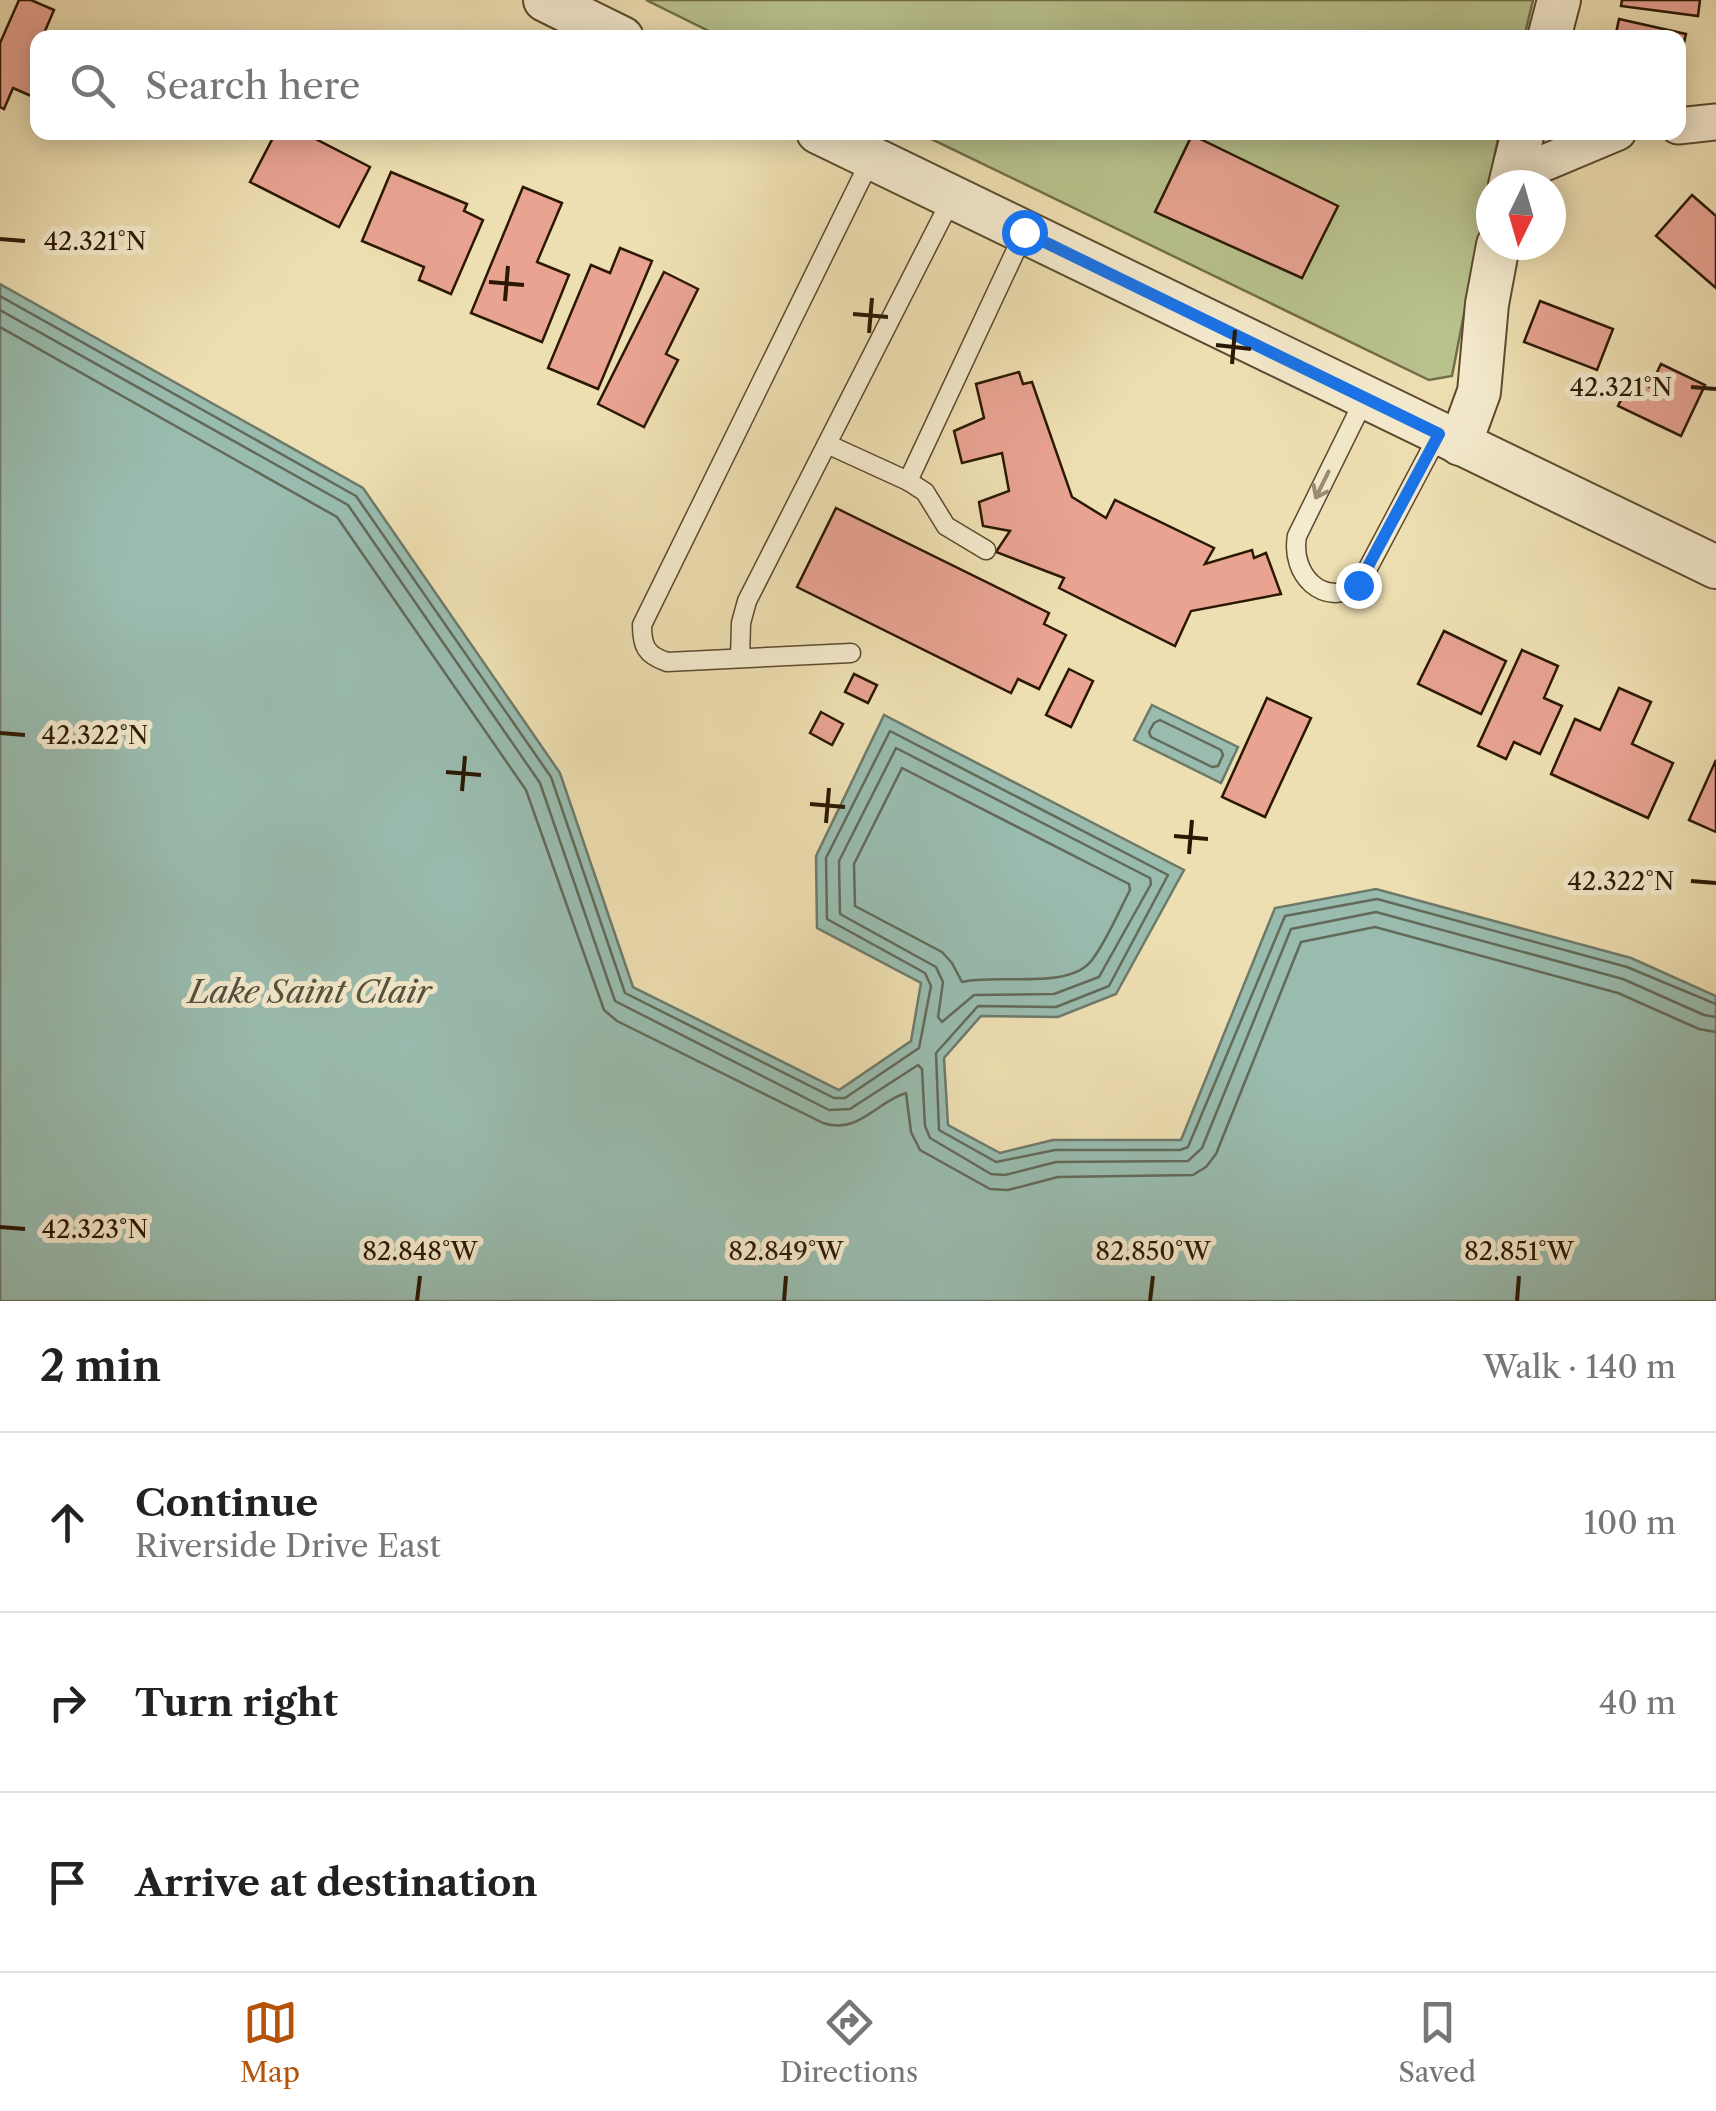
<!DOCTYPE html>
<html lang="en">
<head>
<meta charset="utf-8">
<style>
	:root { --surface:#fff; --page:#f6f6f6; --text:#222; --muted:#767676; --line:#e0e0e0; --accent:#b45309 }
	body { margin:0; font-family:"Libre Caslon Text",serif; background:var(--page); color:var(--text) }
	.compass { position:absolute; left:1476px; top:170px; width:90px; height:90px; border-radius:50%; background:var(--surface); box-shadow:0 5px 25px #0003; rotate:185deg }
	.stop { position:absolute; width:30px; height:30px; margin:-22px; border:8px solid #1a73e8; border-radius:50%; background:#fff }
	.stop.end { background:#1a73e8; border-color:#fff; box-shadow:0 2px 10px #0008 }
	.list { margin:0; padding:0; list-style:none }
	h2 { display:flex; justify-content:space-between; align-items:center; height:130px; margin:0; padding:0 40px; font-size:42px }
	h2 small { font-size:32px; font-weight:400; color:var(--muted) }
	.list li { display:grid; grid-template-columns:65px 1fr auto; gap:30px; align-items:center; box-sizing:border-box; height:180px; padding:0 40px; border-top:2px solid var(--line) }
	.list b { display:block; font-size:38px; white-space:nowrap }
	.list p { margin:0; font-size:32px; white-space:nowrap; color:var(--muted) }
	.list em { font-size:32px; font-style:normal; color:var(--muted) }
	.icon { flex:none; width:55px; height:55px; fill:none; stroke:currentColor; stroke-width:2; stroke-linecap:round; stroke-linejoin:round }
	.map { position:relative; flex:none; width:1716px; height:1301px; overflow:hidden }
	.search { position:absolute; background:var(--surface); box-shadow:0 5px 25px #0003; left:30px; right:30px; top:30px; height:110px; display:flex; align-items:center; gap:25px; box-sizing:border-box; padding:0 35px; border-radius:20px; color:var(--muted); font-size:38px }
	.sheet { height:670px; background:var(--surface) }
	nav { display:flex; justify-content:space-around; align-items:center; box-sizing:border-box; height:140px; border-top:2px solid var(--line); background:var(--surface); font-size:28px; color:var(--muted) }
	nav a { display:grid; justify-items:center; gap:5px }
	nav .on { color:var(--accent) }
	.map>svg:first-child { display:block }
	.green { fill:#b8c28d; stroke:#726d48; stroke-width:2.5 }
	.water { fill:#99bcaf; stroke:#6d7a6a; stroke-width:2.5 }
	.lines { fill:none; stroke-linecap:round; stroke-linejoin:round }
	.shore { stroke:#626a59; stroke-width:2.5 }
	.building { fill:#e8a391; stroke:#2b1803; stroke-width:2.5 }
	.service-casing { stroke:#5c4a2f; stroke-width:21 }
	.minor-casing { stroke:#5c4a2f; stroke-width:39 }
	.tertiary-casing { stroke:#5c4a2f; stroke-width:46 }
	.service { stroke:#f4eacd; stroke-width:18 }
	.minor { stroke:#f4eacd; stroke-width:35 }
	.tertiary { stroke:#f4eacd; stroke-width:42 }
	.oneway { stroke:#9a8c72 }
	.route { stroke:#1a73e8; stroke-width:12 }
	.ticks { fill:none; stroke:#2b1803; stroke-width:4 }
	.labels { text-anchor:middle; stroke-width:10; stroke-linejoin:round; paint-order:stroke }
	.water-label { font-size:32px; font-style:italic; fill:#52513f; stroke:#f4eacd }
	.ticks-label { font-size:25px; text-anchor:middle; fill:#2b1803; stroke:#f4eacd; stroke-width:10; stroke-linejoin:round; paint-order:stroke }
</style>
</head>
<body>
<div class="map">
<svg width="1716" height="1301" viewBox="0 0 1716 1301">
	<rect width="100%" height="100%" fill="#eedfb2"/>
	<filter id="stains"><feTurbulence type="fractalNoise" baseFrequency=".002" numOctaves="4"/><feColorMatrix values="0 0 0 0 .2 0 0 0 0 .09 0 0 0 0 .02 0 0 0 .5 -.17"/></filter>
	<radialGradient id="worn" r=".72"><stop offset=".6" stop-color="#630" stop-opacity="0"/><stop offset="1" stop-color="#630" stop-opacity=".3"/></radialGradient>
	<g class="green">
		<path d="M646,0H1533L1524,38H723Z"/>
		<path d="M919,133H1499L1452,376L1429,380Z"/>
	</g>
	<g class="water">
		<path d="M0,284L363,488L560,773L633,987L839,1090L911,1041L921,983L817,928L816,856L884,715L1184,870L1116,994L1058,1017L981,1016L944,1058L948,1125L1000,1153L1053,1140H1181L1275,908L1376,889L1631,958L1716,996V1301H0Z"/>
		<path d="M1152,705L1238,747L1221,783L1134,740Z"/>
	</g>
	<g class="lines">
		<g class="shore">
			<path d="M0,296L356,496L551,777L625,993L834,1098H845L919,1048L931,986L925,973L827,919L826,858L890,731L1168,875L1109,986L1056,1007L978,1006L936,1053L939,1130L996,1162L1055,1150H1180L1188,1147L1285,916L1377,899L1627,967L1716,1004"/>
			<path d="M0,310L348,505L540,783L615,1001L829,1110L850,1109L918,1065L922,1069L925,1126L930,1138L991,1174L1005,1175L1056,1162L1188,1161L1202,1148L1291,929L1376,912L1623,979L1704,1015L1716,1017"/>
			<path d="M0,327L337,517L526,790L604,1010L617,1021L823,1123C858,1135 876,1102 906,1093L911,1132L920,1150L990,1189L1008,1190L1058,1177L1193,1175L1206,1167L1216,1154L1301,942L1375,927L1618,993L1699,1029L1716,1032"/>
			<path d="M1160,720L1221,750L1223,755L1218,766L1212,767L1151,737L1149,732L1154,723Z"/>
			<path d="M896,748L1150,878L1151,884L1099,977L1054,994L974,995L942,1022L938,1017L943,982L936,967L840,914L839,861Z"/>
			<path d="M902,768L1129,884L1130,890C1118,913 1107,940 1092,960C1069,991 996,973 962,982L952,963L942,952L855,906L854,864Z"/>
		</g>
	</g>
	<g class="building">
		<path d="M19,0H31L54,10L42,38H38V99L13,88L4,109L0,107V43Z"/>
		<path d="M1622,0H1700L1698,16L1621,6Z"/>
		<path d="M1619,19L1686,34L1678,69V38H1615Z"/>
		<path d="M276,132H302L370,167L339,227L250,182Z"/>
		<path d="M1192,135L1338,206L1302,278L1155,212Z"/>
		<path d="M391,172L467,204L464,211L483,220L451,294L419,280L424,267L362,241Z"/>
		<path d="M523,187L562,203L537,262L569,275L542,342L471,313Z"/>
		<path d="M1692,195L1716,216V288L1656,236Z"/>
		<path d="M620,248L652,261L598,389L548,368L591,265L610,273Z"/>
		<path d="M664,272L698,289L666,354L678,360L644,427L598,404Z"/>
		<path d="M1540,301L1613,329L1597,370L1524,342Z"/>
		<path d="M1661,364L1705,385L1681,436L1618,406L1632,378L1650,387Z"/>
		<path d="M1019,372L1023,384L1032,382L1072,497L1106,518L1115,500L1214,548L1205,564L1252,550L1254,558L1266,553L1281,594L1191,611L1175,646L1059,588L1064,578L996,552L1010,531L983,526L979,502L1009,491L1002,453L962,463L954,431L984,418L976,384Z"/>
		<path d="M836,508L1049,613L1044,624L1066,635L1039,689L1018,679L1011,693L797,587Z"/>
		<path d="M1444,631L1506,661L1481,714L1418,684Z"/>
		<path d="M1522,650L1558,666L1544,698L1562,706L1540,754L1514,742L1506,759L1478,746Z"/>
		<path d="M1069,669L1093,681L1071,727L1046,715Z"/>
		<path d="M854,674L877,685L868,703L845,692Z"/>
		<path d="M1619,688L1651,702L1632,744L1673,763L1648,818L1551,774L1575,719L1600,730Z"/>
		<path d="M1267,698L1311,718L1265,817L1222,797Z"/>
		<path d="M821,712L843,724L832,745L810,733Z"/>
		<path d="M1716,760V832L1689,820Z"/>
	</g>
	<g class="lines">
		<g class="service-casing">
			<g id="service">
				<path d="M1365,398L1297,536C1290,574 1323,609 1359,585L1439,434"/>
				<path d="M827,444L908,481L1024,233"/>
				<path d="M908,481L925,492L946,526L986,550"/>
				<path d="M851,653L667,662C646,655 642,646 642,625L871,159"/>
				<path d="M740,658L741,623L747,601L952,198"/>
			</g>
		</g>
		<g class="minor-casing">
			<g id="minor">
				<path d="M1678,126L1716,122"/>
				<path d="M1511,177L1618,132"/>
			</g>
		</g>
		<g class="tertiary-casing">
			<g id="tertiary">
				<path d="M545,0L622,38"/>
				<path d="M1549,38L1559,0"/>
				<path d="M818,132L1716,567"/>
				<path d="M1510,185L1523,132"/>
				<path d="M1460,444L1479,392L1487,304L1498,245"/>
			</g>
		</g>
		<use href="#service" class="service"/>
		<use href="#minor" class="minor"/>
		<use href="#tertiary" class="tertiary"/>
	</g>
	<defs><path id="oneway-shaft" d="M-6 0H5M1.5-3L5.5 0L1.5 3" fill="none" stroke-width="1.6" stroke-linecap="round" stroke-linejoin="round" transform="scale(2.5)"/></defs>
	<use class="oneway" href="#oneway-shaft" transform="translate(1322 485) rotate(116)"/>
	<g class="lines">
		<path class="route" d="M1024,232L1439,434L1358,585"/>
	</g>
	<path class="ticks" d="M0,239L25,241M489,282L524,285M505,301L508,266M853,314L888,317M869,333L872,298M1216,345L1251,349M1232,364L1235,330M1691,387L1716,389M0,733L25,735M446,772L481,775M462,791L465,756M810,804L845,807M826,823L829,788M1174,836L1208,839M1189,854L1192,820M1691,881L1716,883M0,1227L25,1229M417,1301L420,1276M784,1301L786,1276M1150,1301L1153,1276M1517,1301L1519,1276"/>
	<g class="labels">
		<g class="water-label">
			<text x="310" y="1003">Lake Saint Clair</text>
		</g>
	</g>
	<g class="ticks-label">
		<text x="95" y="250">42.321°N</text>
		<text x="1621" y="396">42.321°N</text>
		<text x="95" y="744">42.322°N</text>
		<text x="1621" y="890">42.322°N</text>
		<text x="95" y="1238">42.323°N</text>
		<text x="420" y="1260">82.848°W</text>
		<text x="786" y="1260">82.849°W</text>
		<text x="1153" y="1260">82.850°W</text>
		<text x="1519" y="1260">82.851°W</text>
	</g>
	<rect width="100%" height="100%" filter="url(#stains)"/>
	<rect width="100%" height="100%" fill="url(#worn)"/>
</svg>
<svg class="compass" viewBox="-18 -18 36 36"><path d="M0-13l5 13h-10z" fill="#e53935"/><path d="M0 13l5-13h-10z" fill="#767676"/></svg>
<div class="stop" style="left:1024px;top:232px"></div>
<div class="stop end" style="left:1358px;top:585px"></div>
<div class="search"><svg class="icon" aria-label="search" viewBox="0 0 24 24"><circle cx="10" cy="10" r="6"/><path d="M15 15l6 6"/></svg>Search here</div>
</div>
<section class="sheet">
<h2>2 min<small>Walk · 140 m</small></h2>
<ul class="list">
<li><svg class="icon" aria-label="ahead" viewBox="0 0 24 24"><path d="M12 20V5M6 11l6-6 6 6"/></svg><div><b>Continue</b><p>Riverside Drive East</p></div><em>100 m</em></li>
<li><svg class="icon" aria-label="right" viewBox="0 0 24 24"><path d="M7 20v-9h11M14 6l5 5-5 5"/></svg><div><b>Turn right</b></div><em>40 m</em></li>
<li><svg class="icon" aria-label="arrive" viewBox="0 0 24 24"><path d="M6 21V4h12l-3 4 3 4H6"/></svg><div><b>Arrive at destination</b></div></li>
</ul>
</section>
<nav>
<a class="on"><svg class="icon" aria-label="map" viewBox="0 0 24 24"><path d="M3 6l6-2 6 2 6-2v14l-6 2-6-2-6 2zM9 4v14M15 6v14"/></svg>Map</a>
<a><svg class="icon" aria-label="directions" viewBox="0 0 24 24"><path d="M12 3l9 9-9 9-9-9zM9 14v-3h6M13 9l2 2-2 2"/></svg>Directions</a>
<a><svg class="icon" aria-label="saved" viewBox="0 0 24 24"><path d="M7 4h10v16l-5-4-5 4z"/></svg>Saved</a>
</nav>
</body>
</html>
